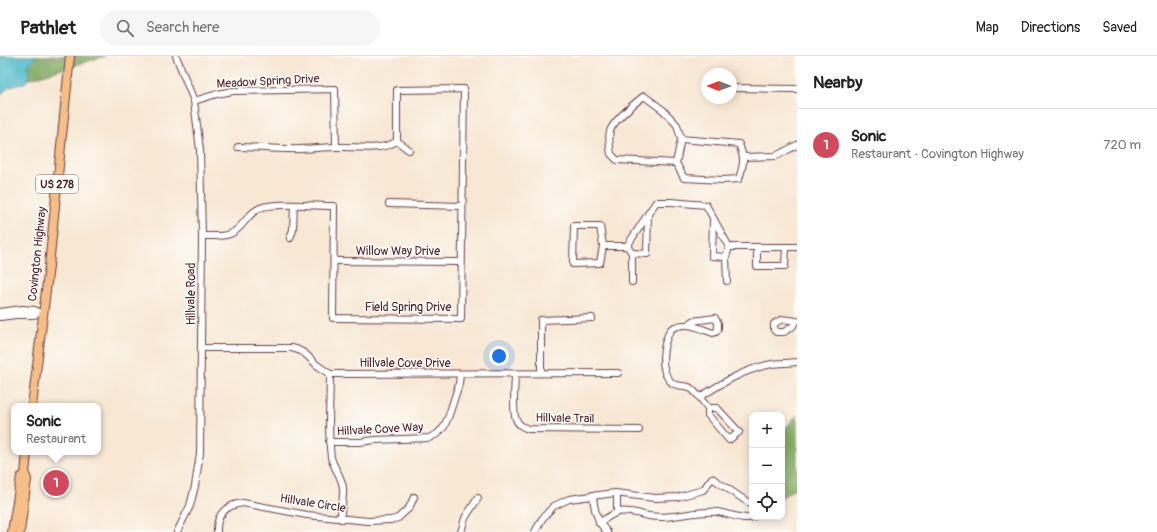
<!DOCTYPE html>
<html lang="en">
<head>
<meta charset="utf-8">
<style>
	:root { --surface:#fff; --page:#f6f6f6; --text:#222; --muted:#767676; --line:#e0e0e0; --accent:#d1495b }
	body { margin:0; font-family:Pangolin,sans-serif; background:var(--page); color:var(--text) }
	.controls { position:absolute; right:12px; bottom:12px; display:grid; overflow:hidden; border-radius:8px; box-shadow:0 2px 10px #0003 }
	.controls button { width:36px; height:36px; display:grid; place-items:center; padding:0; border:0; border-bottom:1px solid var(--line); background:var(--surface); color:var(--text); font:20px sans-serif }
	.compass { position:absolute; left:701px; top:12px; width:36px; height:36px; border-radius:50%; background:var(--surface); box-shadow:0 2px 10px #0003; rotate:270deg }
	.you { position:absolute; left:499px; top:300px; width:14px; height:14px; margin:-10px; border:3px solid #fff; border-radius:50%; background:#1a73e8; box-shadow:0 0 0 6px #1a73e833 }
	.badge { display:grid; place-items:center; width:26px; height:26px; border-radius:50%; background:var(--accent); color:#fff; font-size:13px; font-weight:700 }
	.pin { position:absolute; translate:-50% -50%; border:2px solid #fff; box-shadow:0 1px 4px #0006 }
	.popup { position:absolute; left:11px; top:347px; width:90px; height:52px; box-sizing:border-box; display:grid; place-content:center; border-radius:8px; background:var(--surface); filter:drop-shadow(0 1px 3px #0005); font-size:13px; white-space:nowrap; color:var(--muted) }
	.popup b { font-size:15px; color:var(--text) }
	.popup::after { content:''; position:absolute; left:50%; top:100%; margin-left:-8px; border:8px solid transparent; border-top-color:var(--surface) }
	.list { margin:0; padding:0; list-style:none }
	h2 { display:flex; justify-content:space-between; align-items:center; height:52px; margin:0; padding:0 16px; font-size:17px }
	h2 small { font-size:13px; font-weight:400; color:var(--muted) }
	.list li { display:grid; grid-template-columns:26px 1fr auto; gap:12px; align-items:center; box-sizing:border-box; height:72px; padding:0 16px; border-top:1px solid var(--line) }
	.list b { display:block; font-size:15px; white-space:nowrap }
	.list p { margin:0; font-size:13px; white-space:nowrap; color:var(--muted) }
	.list em { font-size:13px; font-style:normal; color:var(--muted) }
	.icon { flex:none; width:22px; height:22px; fill:none; stroke:currentColor; stroke-width:2; stroke-linecap:round; stroke-linejoin:round }
	.map { position:relative; flex:none; width:797px; height:476px; overflow:hidden }
	header { display:flex; align-items:center; gap:24px; box-sizing:border-box; height:56px; padding:0 20px; background:var(--surface); border-bottom:1px solid var(--line) }
	header strong { font-size:19px }
	nav { display:flex; gap:22px; margin-inline-start:auto; font-size:14px }
	.search { width:280px; height:36px; background:var(--page); display:flex; align-items:center; gap:10px; box-sizing:border-box; padding:0 14px; border-radius:22px; color:var(--muted); font-size:15px }
	main { display:flex }
	aside { flex:1; background:var(--surface) }
	.map>svg:first-child { display:block }
	.forest { fill:#80a960; stroke:#656446 }
	.water { fill:#4cb8c9; stroke:#4b6c7a }
	.lines { fill:none; stroke-linecap:round; stroke-linejoin:round }
	.minor-casing { stroke:#643d44; stroke-width:8 }
	.major-casing { stroke:#643d44; stroke-width:10 }
	.minor { stroke:#fff; stroke-width:6 }
	.major { stroke:#f7be87; stroke-width:8 }
	.labels { text-anchor:middle; stroke-width:3; stroke-linejoin:round; paint-order:stroke }
	.shield { fill:#fdfcf7; stroke:#806168; stroke-width:1 }
	.shield-label { font-size:11px; font-weight:bold; fill:#4a1f2b }
	.street-label { font-size:12px; fill:#4a1f2b; stroke:#fdfcf7 }
</style>
</head>
<body>
<header>
<strong>Pathlet</strong>
<div class="search"><svg class="icon" aria-label="search" viewBox="0 0 24 24"><circle cx="10" cy="10" r="6"/><path d="M15 15l6 6"/></svg>Search here</div>
<nav><a>Map</a><a>Directions</a><a>Saved</a></nav>
</header>
<main>
<div class="map">
<svg width="797" height="476" viewBox="0 0 797 476">
	<rect width="100%" height="100%" fill="#fdfcf7"/>
	<filter id="ink" filterUnits="userSpaceOnUse"><feTurbulence type="fractalNoise" baseFrequency=".025" numOctaves="2"/><feDisplacementMap in="SourceGraphic" scale="8" xChannelSelector="R" yChannelSelector="G"/><feConvolveMatrix kernelMatrix="1 2 1 2 8 2 1 2 1" color-interpolation-filters="sRGB"/></filter>
	<filter id="wash" filterUnits="userSpaceOnUse"><feTurbulence type="fractalNoise" baseFrequency=".012" numOctaves="4" result="noise"/><feDisplacementMap in="SourceGraphic" scale="16" xChannelSelector="R" yChannelSelector="G"/><feGaussianBlur stdDeviation="0.9" result="paint"/><feColorMatrix in="noise" values="0 0 0 0 0 0 0 0 0 0 0 0 0 0 0 0 0 1.4 0 .05"/><feComposite in="paint" operator="in"/></filter>
	<g filter="url(#wash)">
		<rect width="100%" height="100%" fill="#f7e7d3"/>
		<g class="forest">
			<path d="M34,0H106L29,23V5Z"/>
			<path d="M797,359V431L782,441V377Z"/>
		</g>
		<path class="water" d="M0,0H37L29,8L28,24L24,27L8,32L0,39Z"/>
	</g>
	<g filter="url(#ink)">
		<g class="lines">
			<g class="minor-casing">
				<g id="minor">
					<path d="M176,0L194,45L200,94L202,180L200,397L195,430L190,450L177,476"/>
					<path d="M731,32L797,33"/>
					<path d="M194,45L217,38L233,35L335,33L336,91"/>
					<path d="M681,83L739,88C745,104 744,106 739,123L723,124L684,122L676,107Z"/>
					<path d="M238,91C256,91 273,93 290,93C306,94 321,91 337,91C356,90 380,96 397,85"/>
					<path d="M744,101L776,100L797,89"/>
					<path d="M676,107L617,104L611,98C610,91 608,82 610,75C614,64 635,47 644,40L663,54L677,69L681,83"/>
					<path d="M389,148L462,150"/>
					<path d="M713,164L712,200L726,201L729,191"/>
					<path d="M574,170H600L603,190L600,207L573,208Z"/>
					<path d="M202,180C210,180 222,181 230,178C243,173 247,157 260,152C276,146 316,150 334,150L333,262L461,263L464,33L397,34V85L409,94"/>
					<path d="M290,182L293,174L294,149"/>
					<path d="M603,190H627L656,146H671L706,149L729,191H797"/>
					<path d="M627,190L632,197L647,198L648,158"/>
					<path d="M757,191V210H785L786,192"/>
					<path d="M632,197V226"/>
					<path d="M726,201L727,225"/>
					<path d="M335,205L461,206"/>
					<path d="M0,256L22,253L35,254L38,256L43,257"/>
					<path d="M0,261L16,259H34L38,256"/>
					<path d="M795,266L793,270L784,276H776L774,274V268C783,261 787,264 797,265"/>
					<path d="M688,269L693,265L715,262L718,267V273L716,276L713,277C698,272 686,264 671,273C663,287 658,313 671,326C676,331 683,329 689,331C696,335 703,346 708,352H717L739,376L729,384L708,359V352"/>
					<path d="M201,292H292C305,295 307,300 317,309C321,312 326,315 330,318L618,317"/>
					<path d="M541,317V264L592,262"/>
					<path d="M330,318C330,346 327,374 331,401C333,412 343,421 343,433C344,443 340,453 341,463"/>
					<path d="M515,318C515,328 512,355 516,363C518,369 523,371 528,373L639,374"/>
					<path d="M700,341C722,327 745,313 772,308C780,307 789,307 797,306"/>
					<path d="M329,386H360L375,384L429,382L437,378L444,371L449,359L459,328L460,318"/>
					<path d="M617,438V456"/>
					<path d="M593,439C594,454 597,465 607,476"/>
					<path d="M599,467C605,463 612,458 618,456C629,454 639,458 649,460C672,464 694,454 717,456C727,457 745,465 753,461"/>
					<path d="M217,476C216,458 226,449 243,447L307,459L368,465L391,464L398,462L409,452L414,441"/>
					<path d="M461,476L465,462L478,442"/>
					<path d="M535,476L542,463L548,456L554,450L569,443L615,437L655,442L678,441L703,434L712,422L752,449"/>
				</g>
			</g>
			<g class="major-casing">
				<g id="major">
					<path d="M32,350L49,210L70,0"/>
					<path d="M12,476L21,421L25,419"/>
					<path d="M20,476L27,423L25,419L27,396"/>
				</g>
			</g>
			<use href="#minor" class="minor"/>
			<use href="#major" class="major"/>
		</g>
	</g>
	<g class="labels">
		<rect class="shield" x="36" y="119" width="42" height="18" rx="3"/>
		<g class="shield-label">
			<text x="57" y="132">US 278</text>
		</g>
		<g class="street-label">
			<text transform="translate(268 25) rotate(-3)" y="4">Meadow Spring Drive</text>
			<text x="398" y="199">Willow Way Drive</text>
			<text transform="translate(37 198) rotate(-84)" y="4">Covington Highway</text>
			<text transform="translate(191 238) rotate(-90)" y="4">Hillvale Road</text>
			<text x="408" y="255">Field Spring Drive</text>
			<text x="405" y="311">Hillvale Cove Drive</text>
			<text transform="translate(565 362) rotate(1)" y="4">Hillvale Trail</text>
			<text transform="translate(380 373) rotate(-3)" y="4">Hillvale Cove Way</text>
			<text transform="translate(313 447) rotate(9)" y="4">Hillvale Circle</text>
		</g>
	</g>
</svg>
<div class="controls">
<button>+</button>
<button>−</button>
<button><svg class="icon" aria-label="locate" viewBox="0 0 24 24"><circle cx="12" cy="12" r="6"/><path d="M12 2v4M12 18v4M2 12h4M18 12h4"/></svg></button>
</div>
<svg class="compass" viewBox="-18 -18 36 36"><path d="M0-13l5 13h-10z" fill="#e53935"/><path d="M0 13l5-13h-10z" fill="#767676"/></svg>
<div class="you"></div>
<div class="pin badge" style="left:56px;top:427px">1</div>
<div class="popup"><b>Sonic</b>Restaurant</div>
</div>
<aside>
<h2>Nearby<small></small></h2>
<ul class="list">
<li><span class="badge">1</span><div><b>Sonic</b><p>Restaurant · Covington Highway</p></div><em>720 m</em></li>
</ul>
</aside>
</main>
</body>
</html>
